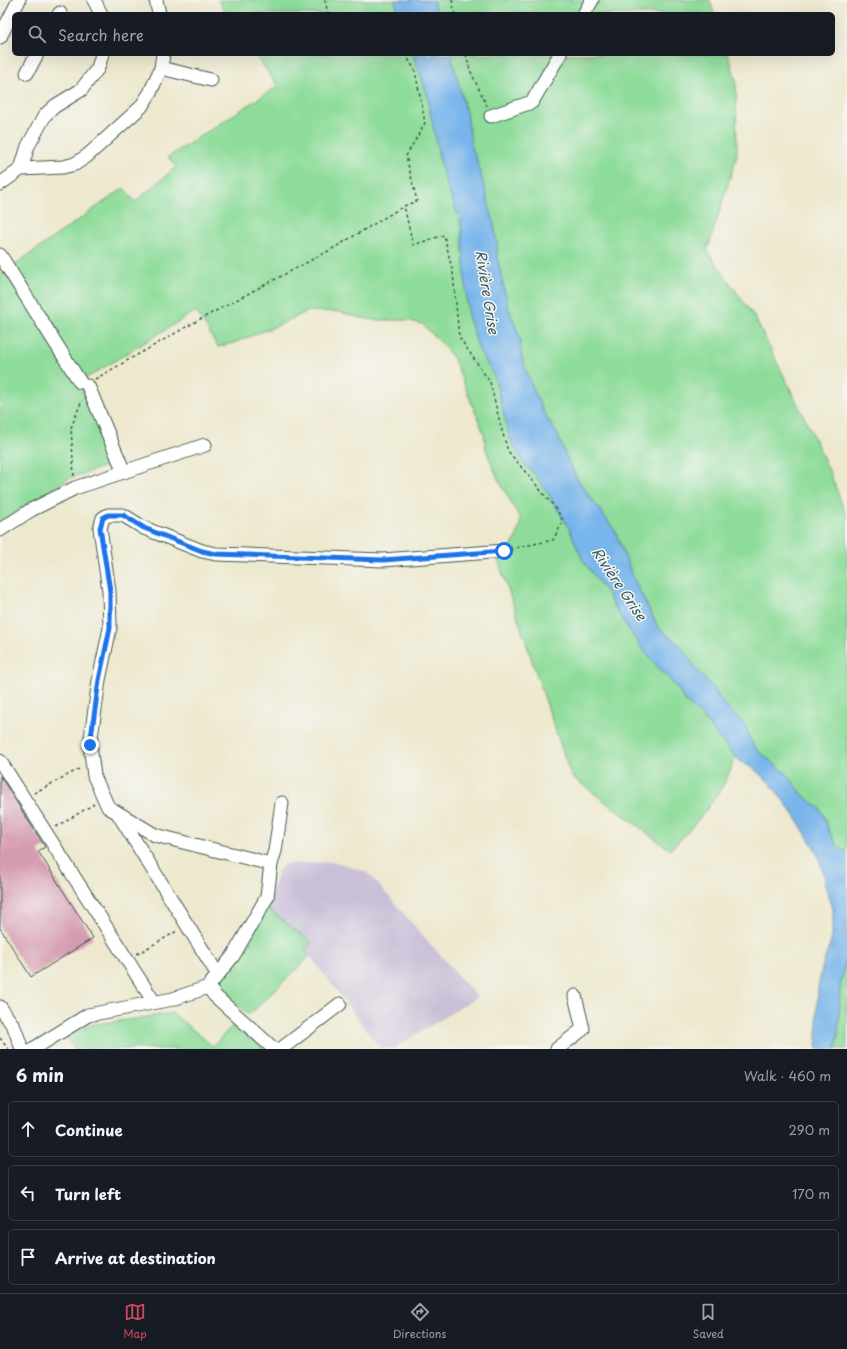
<!DOCTYPE html>
<html lang="en">
<head>
<meta charset="utf-8">
<style>
	:root { --surface:#171b24; --page:#20242c; --text:#f1f3f6; --muted:#9ea1a6; --line:#363941; --accent:#d1495b }
	body { margin:0; font-family:"Playpen Sans",sans-serif; background:var(--page); color:var(--text) }
	.stop { position:absolute; width:12px; height:12px; margin:-9px; border:3px solid #1a73e8; border-radius:50%; background:#fff }
	.stop.end { background:#1a73e8; border-color:#fff; box-shadow:0 1px 4px #0008 }
	.list { margin:0; padding:0; list-style:none }
	h2 { display:flex; justify-content:space-between; align-items:center; height:52px; margin:0; padding:0 16px; font-size:17px }
	h2 small { font-size:13px; font-weight:400; color:var(--muted) }
	.list li { display:grid; grid-template-columns:26px 1fr auto; gap:12px; align-items:center; box-sizing:border-box; height:56px; margin:0 8px 8px; padding:0 8px; border:1px solid var(--line); border-radius:6px }
	.list b { display:block; font-size:15px; white-space:nowrap }
	.list em { font-size:13px; font-style:normal; color:var(--muted) }
	.icon { flex:none; width:22px; height:22px; fill:none; stroke:currentColor; stroke-width:2; stroke-linecap:round; stroke-linejoin:round }
	.map { position:relative; flex:none; width:847px; height:1049px; overflow:hidden }
	.search { position:absolute; background:var(--surface); box-shadow:0 4px 16px #0002; left:12px; right:12px; top:12px; height:44px; display:flex; align-items:center; gap:10px; box-sizing:border-box; padding:0 14px; border-radius:6px; color:var(--muted); font-size:15px }
	.sheet { height:244px; background:var(--surface) }
	nav { display:flex; justify-content:space-around; align-items:center; box-sizing:border-box; height:56px; border-top:1px solid var(--line); background:var(--surface); font-size:11px; color:var(--muted) }
	nav a { display:grid; justify-items:center; gap:2px }
	nav .on { color:var(--accent) }
	.map>svg:first-child { display:block }
	.industrial { fill:#c9bfd7 }
	.green { fill:#8ddc9a; stroke:#568c67 }
	.water { fill:#78b5ea; stroke:#4c798f }
	.building { fill:#d59bb1 }
	.lines { fill:none; stroke-linecap:round; stroke-linejoin:round }
	.minor-casing { stroke:#3e574b; stroke-width:15 }
	.path { stroke:#3e574b; stroke-width:1.5; stroke-dasharray:3 3; stroke-linecap:butt }
	.minor { stroke:#fff; stroke-width:13 }
	.route { stroke:#1a73e8; stroke-width:5 }
	.labels { text-anchor:middle; stroke-width:3; stroke-linejoin:round; paint-order:stroke }
	.water-label { font-size:14px; font-style:italic; fill:#355b62; stroke:#f6f6f2 }
</style>
</head>
<body>
<div class="map">
<svg width="847" height="1049" viewBox="0 0 847 1049">
	<rect width="100%" height="100%" fill="#f6f6f2"/>
	<filter id="ink" filterUnits="userSpaceOnUse"><feTurbulence type="fractalNoise" baseFrequency=".025" numOctaves="2"/><feDisplacementMap in="SourceGraphic" scale="8" xChannelSelector="R" yChannelSelector="G"/><feConvolveMatrix kernelMatrix="1 2 1 2 8 2 1 2 1" color-interpolation-filters="sRGB"/></filter>
	<filter id="wash" filterUnits="userSpaceOnUse"><feTurbulence type="fractalNoise" baseFrequency=".012" numOctaves="4" result="noise"/><feDisplacementMap in="SourceGraphic" scale="16" xChannelSelector="R" yChannelSelector="G"/><feGaussianBlur stdDeviation="0.9" result="paint"/><feColorMatrix in="noise" values="0 0 0 0 0 0 0 0 0 0 0 0 0 0 0 0 0 1.4 0 .05"/><feComposite in="paint" operator="in"/></filter>
	<g filter="url(#wash)">
		<rect width="100%" height="100%" fill="#ede8ce"/>
		<path class="industrial" d="M336,862L368,873L477,997L393,1049H381L310,956L305,951L310,942L267,908L279,869L285,864Z"/>
		<g class="green">
			<path d="M218,0H395L399,14H227Z"/>
			<path d="M433,0H710L714,14H437Z"/>
			<path d="M255,54H413L429,99V107L438,146V153L449,192L461,222L468,315L479,350L495,378L510,439L525,466L532,471L548,493L569,528L582,559L607,593L614,607L644,651L678,689L686,703L699,713L731,752L736,756C732,764 729,774 725,782C710,808 691,829 670,850L571,776L497,557H507L517,535L521,520L498,479L492,464L486,450L484,434L454,359L444,346L422,324L407,320H372L357,317L340,312L308,311L279,325L233,343L218,347L196,311L80,382L115,463L70,478L0,522V275L124,188L135,202L176,167L168,157L278,86Z"/>
			<path d="M451,54H728L736,80L737,155L707,251L755,318L811,431L830,473L847,517V853L836,845L829,831L824,816L802,794L782,770L757,750L750,740L745,725L723,703L711,685L699,673L680,645L662,631L657,625L635,582L615,531L578,480L567,459L558,436L543,411L531,384L521,355L520,339L507,303L497,256V242L493,220L477,161L472,148L467,117Z"/>
			<path d="M267,908L311,942L305,951L310,956L249,1015L216,987Z"/>
			<path d="M847,954V1049H836L838,1035L840,987Z"/>
			<path d="M172,1013L213,1046L232,1026L265,1049H75L65,1036L94,1024L135,1019Z"/>
		</g>
		<g class="water">
			<path d="M395,0H433L437,14H399Z"/>
			<path d="M413,54H451L467,117L472,148L477,161L493,220L497,242V256L507,303L520,339L521,355L531,384L543,411L558,436L567,459L578,480L615,531L635,582L657,625L662,631L680,645L699,673L711,685L723,703L745,725L750,740L757,750L788,775L802,794L820,809L824,816L829,831L836,845L847,853V954L840,987L838,1035L836,1049H817V1004L818,988L823,964L831,941L833,925V909L825,882L824,874L816,851L795,816L770,783L754,769L740,761L731,752L699,713L686,703L678,689L644,651L621,618L607,593L582,559L569,528L548,493L532,471L525,466L510,439L495,378L479,350L468,315L461,222L449,192L442,169L429,107V99Z"/>
		</g>
		<g id="blocks">
			<path class="building" d="M0,776L45,847L38,851L93,938L31,977L0,928Z"/>
		</g>
	</g>
	<g filter="url(#ink)">
		<use href="#blocks" fill-opacity="0" stroke="#3e574b" stroke-width="1"/>
		<g class="lines">
			<g class="minor-casing">
				<g id="minor">
					<path d="M94,0L101,14"/>
					<path d="M156,0L159,14"/>
					<path d="M59,14L60,13"/>
					<path d="M584,14L592,0"/>
					<path d="M0,37L19,0"/>
					<path d="M161,68L211,80"/>
					<path d="M27,73L37,54"/>
					<path d="M491,116L532,102L560,54"/>
					<path d="M21,169L28,146L45,115L55,106L81,90L98,68L102,54"/>
					<path d="M0,184L21,169L63,167L75,164L87,156L141,107L150,93L161,68L163,54"/>
					<path d="M0,255L80,382"/>
					<path d="M88,386L124,472"/>
					<path d="M0,530L31,510L75,488L205,445"/>
					<path d="M0,761L154,1002"/>
					<path d="M119,815L218,975"/>
					<path d="M271,864L155,835L108,807L94,776L90,745L99,680L110,628L109,591L100,528L103,518L108,515H123L144,528L202,551L216,554L383,560L505,551"/>
					<path d="M208,987L215,996L274,1049"/>
					<path d="M0,1007L14,1027L22,1049"/>
					<path d="M33,1049L88,1015L173,999L208,987L233,956L267,897L271,864L275,851L282,803"/>
					<path d="M281,1049L340,1004"/>
					<path d="M557,1049L583,1029L575,996"/>
				</g>
			</g>
			<g class="path">
				<path d="M325,0L328,14"/>
				<path d="M452,0L455,14"/>
				<path d="M405,54L415,70L425,123L406,156L417,201L404,206L413,245L444,235L453,273L459,337L490,382L501,427L508,451L557,510L563,521L553,540L515,548"/>
				<path d="M466,54L470,70L487,106"/>
				<path d="M95,379L195,322L332,249L404,206"/>
				<path d="M74,476L71,428L82,400"/>
				<path d="M34,793L81,768"/>
				<path d="M56,827L94,804"/>
				<path d="M137,954L177,931"/>
				<path d="M0,1038L8,1049"/>
			</g>
			<use href="#minor" class="minor"/>
		</g>
	</g>
	<g class="lines" filter="url(#ink)">
		<path class="route" d="M90,745L99,680L110,628V591L100,528L103,518L108,515H123L144,528L202,551L216,554L383,560L504,551"/>
	</g>
	<g class="labels">
		<g class="water-label">
			<text transform="translate(487 292) rotate(81)" y="5">Rivière Grise</text>
			<text transform="translate(619 584) rotate(56)" y="5">Rivière Grise</text>
		</g>
	</g>
</svg>
<div class="stop" style="left:504px;top:551px"></div>
<div class="stop end" style="left:90px;top:745px"></div>
<div class="search"><svg class="icon" aria-label="search" viewBox="0 0 24 24"><circle cx="10" cy="10" r="6"/><path d="M15 15l6 6"/></svg>Search here</div>
</div>
<section class="sheet">
<h2>6 min<small>Walk · 460 m</small></h2>
<ul class="list">
<li><svg class="icon" aria-label="ahead" viewBox="0 0 24 24"><path d="M12 20V5M6 11l6-6 6 6"/></svg><div><b>Continue</b></div><em>290 m</em></li>
<li><svg class="icon" aria-label="left" viewBox="0 0 24 24"><path d="M17 20v-9H6M10 6l-5 5 5 5"/></svg><div><b>Turn left</b></div><em>170 m</em></li>
<li><svg class="icon" aria-label="arrive" viewBox="0 0 24 24"><path d="M6 21V4h12l-3 4 3 4H6"/></svg><div><b>Arrive at destination</b></div></li>
</ul>
</section>
<nav>
<a class="on"><svg class="icon" aria-label="map" viewBox="0 0 24 24"><path d="M3 6l6-2 6 2 6-2v14l-6 2-6-2-6 2zM9 4v14M15 6v14"/></svg>Map</a>
<a><svg class="icon" aria-label="directions" viewBox="0 0 24 24"><path d="M12 3l9 9-9 9-9-9zM9 14v-3h6M13 9l2 2-2 2"/></svg>Directions</a>
<a><svg class="icon" aria-label="saved" viewBox="0 0 24 24"><path d="M7 4h10v16l-5-4-5 4z"/></svg>Saved</a>
</nav>
</body>
</html>
